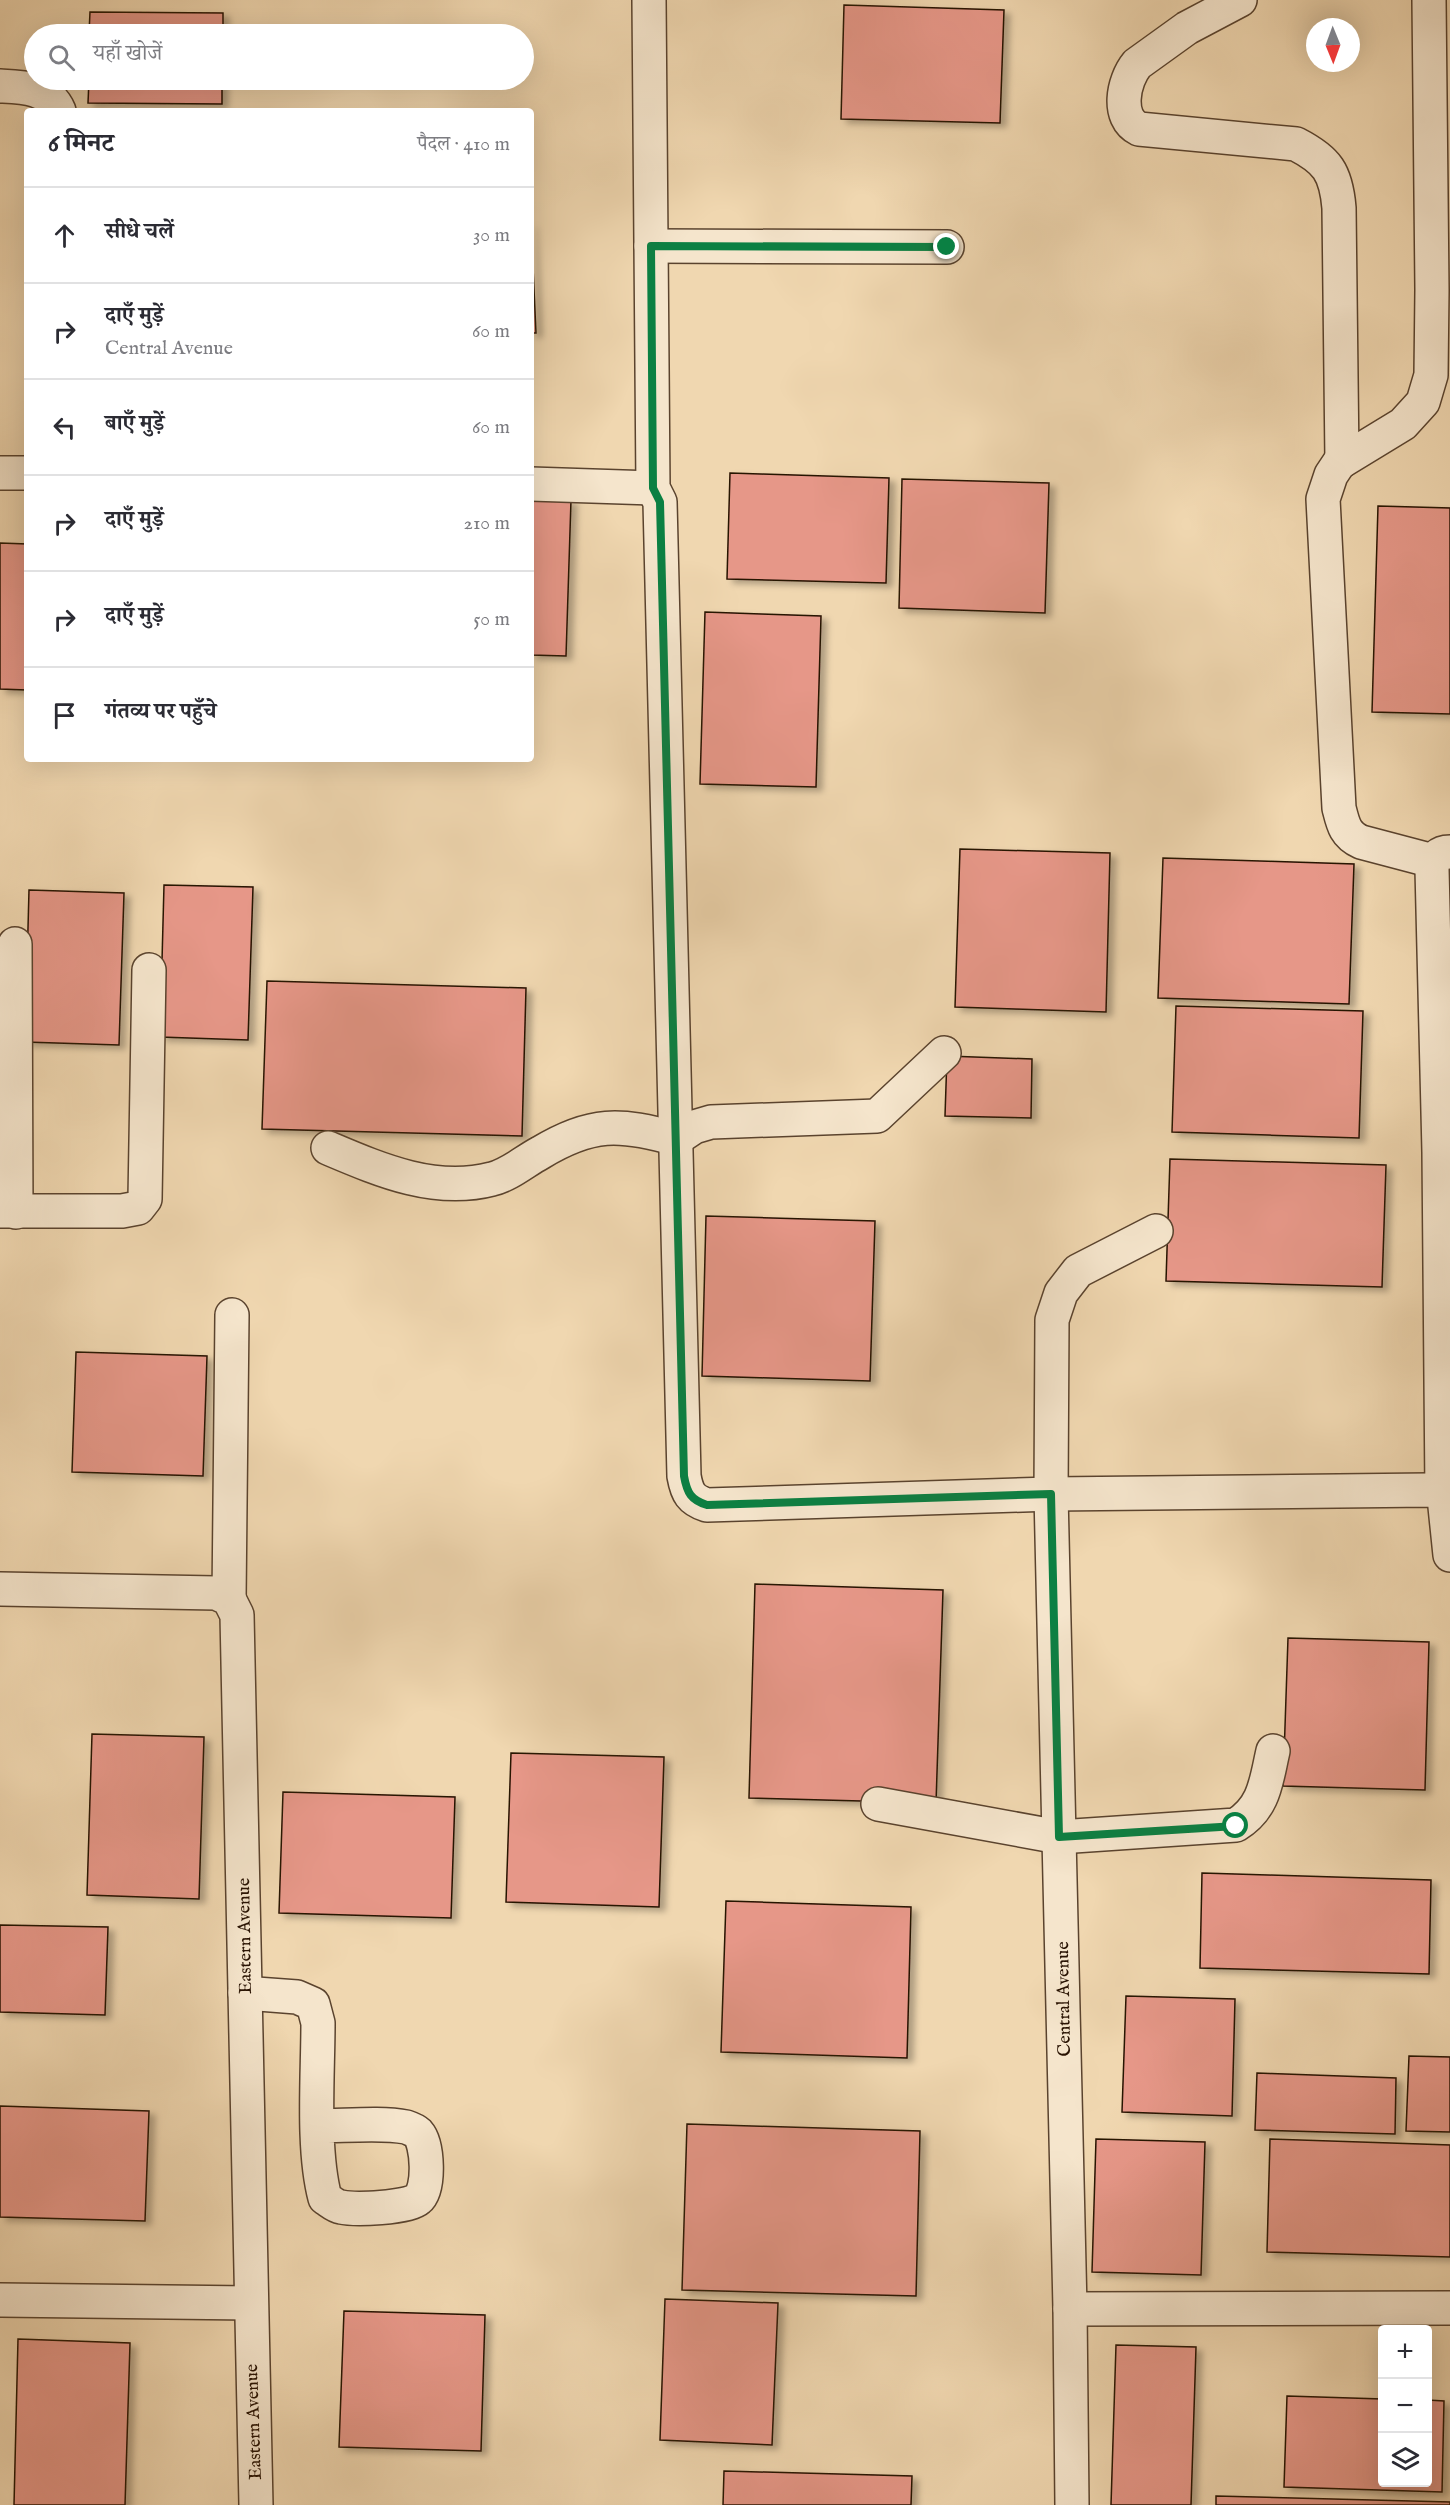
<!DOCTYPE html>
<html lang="hi">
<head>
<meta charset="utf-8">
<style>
	:root { --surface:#fff; --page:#f2f2f3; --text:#2b2b33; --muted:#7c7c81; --line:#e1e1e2 }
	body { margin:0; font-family:"IM FELL English","Noto Serif Devanagari",serif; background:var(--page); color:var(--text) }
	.controls { position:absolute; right:18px; bottom:18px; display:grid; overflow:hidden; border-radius:6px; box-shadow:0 6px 24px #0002 }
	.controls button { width:54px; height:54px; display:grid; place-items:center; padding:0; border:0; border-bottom:2px solid var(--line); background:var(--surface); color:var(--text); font:30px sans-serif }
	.compass { position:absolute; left:1306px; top:18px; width:54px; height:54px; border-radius:50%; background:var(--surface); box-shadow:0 6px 24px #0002; rotate:179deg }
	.stop { position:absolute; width:18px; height:18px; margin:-14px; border:4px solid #0b8043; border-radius:50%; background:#fff }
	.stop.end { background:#0b8043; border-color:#fff; box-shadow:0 2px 6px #0008 }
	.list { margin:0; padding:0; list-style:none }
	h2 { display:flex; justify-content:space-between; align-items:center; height:78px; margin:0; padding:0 24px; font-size:26px }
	h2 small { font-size:20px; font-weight:400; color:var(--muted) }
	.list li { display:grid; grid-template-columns:39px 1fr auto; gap:18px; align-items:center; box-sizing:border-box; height:96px; padding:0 24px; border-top:2px solid var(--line) }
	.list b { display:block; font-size:22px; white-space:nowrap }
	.list p { margin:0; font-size:20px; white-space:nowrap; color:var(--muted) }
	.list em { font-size:20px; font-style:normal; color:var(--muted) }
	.icon { flex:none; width:33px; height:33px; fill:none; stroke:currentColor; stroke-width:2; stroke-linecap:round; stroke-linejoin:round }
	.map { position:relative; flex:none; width:1450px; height:2505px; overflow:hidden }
	.search { position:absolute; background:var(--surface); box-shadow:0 6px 24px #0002; left:24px; top:24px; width:510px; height:66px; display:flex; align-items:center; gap:15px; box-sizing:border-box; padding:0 21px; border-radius:33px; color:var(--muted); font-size:22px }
	.panel { position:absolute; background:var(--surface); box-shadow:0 6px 24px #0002; left:24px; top:108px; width:510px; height:654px; border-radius:6px }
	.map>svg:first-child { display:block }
	.building { fill:#e69788; stroke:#281202; stroke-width:1.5; filter:url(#shadow) }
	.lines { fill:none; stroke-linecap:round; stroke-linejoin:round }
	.minor-casing { stroke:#5a432e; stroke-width:36 }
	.minor { stroke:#f5e5cc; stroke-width:33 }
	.route { stroke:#0b8043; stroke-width:8 }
	.labels { text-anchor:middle; stroke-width:5; stroke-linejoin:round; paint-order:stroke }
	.street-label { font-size:18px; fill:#281202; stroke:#f5e5cc }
</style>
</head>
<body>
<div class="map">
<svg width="1450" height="2505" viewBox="0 0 1450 2505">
	<defs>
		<filter id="shadow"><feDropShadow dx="6" dy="4" stdDeviation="3" flood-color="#0004"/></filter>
	</defs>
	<rect width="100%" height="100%" fill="#f0d7b0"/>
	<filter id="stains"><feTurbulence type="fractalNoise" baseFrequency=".00333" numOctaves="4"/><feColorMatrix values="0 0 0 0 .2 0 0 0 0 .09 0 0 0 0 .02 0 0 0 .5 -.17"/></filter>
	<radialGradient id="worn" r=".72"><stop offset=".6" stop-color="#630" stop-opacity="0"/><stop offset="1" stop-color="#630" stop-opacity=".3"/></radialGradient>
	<g class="building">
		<path d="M844,5L1004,10L1000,123L841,119Z"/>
		<path d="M90,12L223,13V34H89Z"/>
		<path d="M89,80H222V104L88,103Z"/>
		<path d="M531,223L536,333H531Z"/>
		<path d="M730,473L889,478L886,583L727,579Z"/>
		<path d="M902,479L1049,483L1045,613L899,608Z"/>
		<path d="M531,499L571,500L566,656L531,655Z"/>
		<path d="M1378,506L1450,508V714L1372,712Z"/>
		<path d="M0,543L27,544V690L0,689Z"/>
		<path d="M705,612L821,616L816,787L700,784Z"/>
		<path d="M960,849L1110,853L1106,1012L955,1007Z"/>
		<path d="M1163,858L1354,864L1349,1004L1158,998Z"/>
		<path d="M164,885L253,887L248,1040L160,1037Z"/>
		<path d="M29,890L124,893L119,1045L25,1042Z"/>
		<path d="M267,981L526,988L522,1136L262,1129Z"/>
		<path d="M1176,1006L1363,1011L1359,1138L1172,1132Z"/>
		<path d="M947,1056L1032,1059L1031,1118L945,1116Z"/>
		<path d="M1170,1159L1386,1165L1382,1287L1166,1281Z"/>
		<path d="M706,1216L875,1221L870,1381L702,1376Z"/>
		<path d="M76,1352L207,1356L203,1476L72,1472Z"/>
		<path d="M755,1584L943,1590L936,1803L749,1798Z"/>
		<path d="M1288,1638L1429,1642L1425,1790L1283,1786Z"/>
		<path d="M92,1734L204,1737L199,1899L87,1895Z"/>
		<path d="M511,1753L664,1757L659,1907L506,1902Z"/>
		<path d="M283,1792L455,1797L451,1918L279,1913Z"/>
		<path d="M1202,1873L1431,1880L1429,1974L1200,1968Z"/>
		<path d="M726,1901L911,1907L907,2058L721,2052Z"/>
		<path d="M0,1925L108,1927L105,2015L0,2012Z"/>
		<path d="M1126,1996L1235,1999L1232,2116L1122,2112Z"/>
		<path d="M1409,2056L1450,2057V2132L1406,2131Z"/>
		<path d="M1257,2073L1396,2078L1395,2134L1255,2130Z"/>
		<path d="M0,2106L149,2111L145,2221L0,2217Z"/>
		<path d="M687,2124L920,2131L916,2296L682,2290Z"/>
		<path d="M1096,2139L1205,2142L1201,2275L1092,2272Z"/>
		<path d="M1270,2139L1450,2145V2257L1267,2252Z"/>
		<path d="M665,2299L778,2303L772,2445L660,2440Z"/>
		<path d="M344,2311L485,2315L481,2451L339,2447Z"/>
		<path d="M18,2339L130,2343L125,2505H14Z"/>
		<path d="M1116,2345L1196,2347L1191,2505H1111Z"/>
		<path d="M1287,2396L1382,2399V2482H1428V2400L1444,2401L1442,2492L1284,2487Z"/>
		<path d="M724,2471L912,2476L911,2505H723Z"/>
		<path d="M1216,2496L1450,2502V2505H1216Z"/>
	</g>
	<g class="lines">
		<g class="minor-casing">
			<g id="minor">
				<path d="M649,0L653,488L660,502L684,1476C687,1493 691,1500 707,1505L1051,1494L1429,1490L1442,1493L1444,1497L1450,1555"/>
				<path d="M1240,0L1187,28L1137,64C1123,81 1116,118 1139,129L1296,144C1327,160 1336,172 1339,208L1342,461"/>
				<path d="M1429,0L1432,290L1431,375L1423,402L1403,424L1339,463L1331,475L1323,499L1339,808C1343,824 1345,835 1361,842L1433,861"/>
				<path d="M0,86C22,87 49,87 59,111"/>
				<path d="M651,246L947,247"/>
				<path d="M0,473H27"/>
				<path d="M531,484L653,488"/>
				<path d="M15,944L16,1212"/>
				<path d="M328,1148C380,1170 435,1194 492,1179C509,1175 525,1161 540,1153C591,1122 620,1123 676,1139L694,1127L711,1122L877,1116L944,1053"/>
				<path d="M0,1211H122L138,1208L145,1199L149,970"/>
				<path d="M1442,1493L1439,1152L1432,869C1433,858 1439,852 1450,852"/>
				<path d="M0,1589L216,1593L229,1599L237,1615L256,2505"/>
				<path d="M229,1599L232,1315"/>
				<path d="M878,1804L1059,1837L1236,1825C1265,1807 1266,1781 1273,1751"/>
				<path d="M245,1993L297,1997L313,2004L318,2023C318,2075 312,2149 325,2198C330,2201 335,2206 341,2207C355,2210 408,2208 418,2199C430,2189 428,2144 418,2133C416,2131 409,2128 406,2127C382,2122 344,2126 318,2126"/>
				<path d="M0,2300L250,2303"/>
				<path d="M1070,2309L1450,2308"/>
				<path d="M1072,2505L1070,2309L1051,1494L1052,1320L1061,1293L1078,1271L1156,1231"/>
			</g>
		</g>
		<use href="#minor" class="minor"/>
	</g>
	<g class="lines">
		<path class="route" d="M947,247L651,246L653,488L660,502L684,1476C687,1493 691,1500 707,1505L1051,1494L1059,1837L1236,1826"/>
	</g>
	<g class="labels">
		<g class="street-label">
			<text transform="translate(244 1936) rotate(-91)" y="6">Eastern Avenue</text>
			<text transform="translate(1063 1999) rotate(-91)" y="6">Central Avenue</text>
			<text transform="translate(253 2422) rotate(-92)" y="6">Eastern Avenue</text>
		</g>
	</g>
	<rect width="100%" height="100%" filter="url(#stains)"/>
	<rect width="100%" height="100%" fill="url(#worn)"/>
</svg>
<div class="controls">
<button>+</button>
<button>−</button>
<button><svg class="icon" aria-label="layers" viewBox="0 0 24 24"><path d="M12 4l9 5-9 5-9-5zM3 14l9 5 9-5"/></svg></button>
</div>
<svg class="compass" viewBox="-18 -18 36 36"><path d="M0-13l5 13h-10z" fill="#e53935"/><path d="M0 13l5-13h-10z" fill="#7c7c81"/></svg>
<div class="stop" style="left:1236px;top:1826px"></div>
<div class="stop end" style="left:947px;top:247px"></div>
<div class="search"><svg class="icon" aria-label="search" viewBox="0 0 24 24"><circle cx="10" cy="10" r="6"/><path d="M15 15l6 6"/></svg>यहाँ खोजें</div>
<section class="panel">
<h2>6 मिनट<small>पैदल · 410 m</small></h2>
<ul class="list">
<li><svg class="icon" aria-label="ahead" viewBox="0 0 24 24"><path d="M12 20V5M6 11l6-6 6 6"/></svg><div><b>सीधे चलें</b></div><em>30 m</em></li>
<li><svg class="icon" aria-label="right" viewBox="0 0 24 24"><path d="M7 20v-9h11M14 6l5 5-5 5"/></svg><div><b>दाएँ मुड़ें</b><p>Central Avenue</p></div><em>60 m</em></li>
<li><svg class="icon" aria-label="left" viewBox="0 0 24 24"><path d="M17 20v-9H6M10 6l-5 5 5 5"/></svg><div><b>बाएँ मुड़ें</b></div><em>60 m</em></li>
<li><svg class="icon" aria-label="right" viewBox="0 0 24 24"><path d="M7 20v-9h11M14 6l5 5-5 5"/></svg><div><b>दाएँ मुड़ें</b></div><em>210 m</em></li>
<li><svg class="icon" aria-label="right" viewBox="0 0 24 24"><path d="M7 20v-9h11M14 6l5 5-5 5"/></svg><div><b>दाएँ मुड़ें</b></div><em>50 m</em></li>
<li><svg class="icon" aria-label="arrive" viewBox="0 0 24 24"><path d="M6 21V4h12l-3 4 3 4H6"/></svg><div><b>गंतव्य पर पहुँचे</b></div></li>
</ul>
</section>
</div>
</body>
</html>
